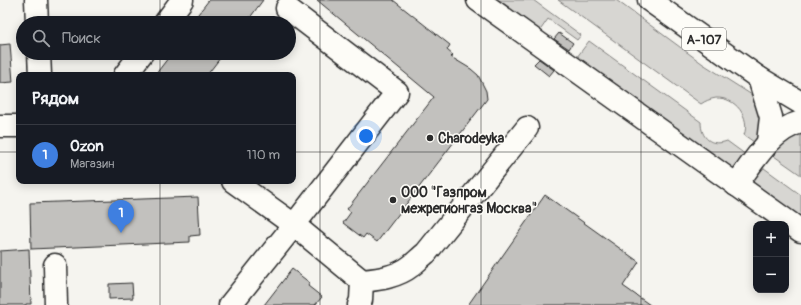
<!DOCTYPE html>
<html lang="ru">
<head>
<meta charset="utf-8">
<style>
	:root { --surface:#171b24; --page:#242831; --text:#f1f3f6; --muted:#9ea1a6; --line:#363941; --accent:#1a73e8 }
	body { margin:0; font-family:Pangolin,sans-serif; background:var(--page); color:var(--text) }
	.controls { position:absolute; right:12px; bottom:12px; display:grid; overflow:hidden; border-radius:8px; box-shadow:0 2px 10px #0003 }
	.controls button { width:36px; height:36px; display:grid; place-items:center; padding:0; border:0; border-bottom:1px solid var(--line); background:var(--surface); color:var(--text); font:20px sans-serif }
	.you { position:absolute; left:366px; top:136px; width:14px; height:14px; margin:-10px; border:3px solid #fff; border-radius:50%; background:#1a73e8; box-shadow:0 0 0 6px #1a73e833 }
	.badge { display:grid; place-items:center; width:26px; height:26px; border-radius:50%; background:var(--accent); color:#fff; font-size:13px; font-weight:700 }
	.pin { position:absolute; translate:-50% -33px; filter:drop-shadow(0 1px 2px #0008) }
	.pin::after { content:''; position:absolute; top:21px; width:14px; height:12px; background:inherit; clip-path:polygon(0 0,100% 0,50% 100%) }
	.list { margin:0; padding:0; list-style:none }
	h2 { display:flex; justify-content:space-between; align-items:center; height:52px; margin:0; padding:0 16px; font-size:17px }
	h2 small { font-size:13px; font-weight:400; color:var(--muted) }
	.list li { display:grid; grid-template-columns:26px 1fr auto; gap:12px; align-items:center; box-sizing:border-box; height:60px; padding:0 16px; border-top:1px solid var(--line) }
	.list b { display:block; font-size:15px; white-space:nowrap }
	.list p { margin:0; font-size:13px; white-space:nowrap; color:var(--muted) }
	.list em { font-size:13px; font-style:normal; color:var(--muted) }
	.icon { flex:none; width:22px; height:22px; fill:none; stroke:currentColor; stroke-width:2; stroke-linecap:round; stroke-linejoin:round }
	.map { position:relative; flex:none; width:801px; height:305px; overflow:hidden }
	.search { position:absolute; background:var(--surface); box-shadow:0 2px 10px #0003; left:16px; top:16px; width:280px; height:44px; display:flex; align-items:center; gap:10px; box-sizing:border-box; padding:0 14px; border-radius:22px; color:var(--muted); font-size:15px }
	.panel { position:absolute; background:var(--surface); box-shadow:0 2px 10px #0003; left:16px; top:72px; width:280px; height:112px; border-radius:8px }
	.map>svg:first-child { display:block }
	.green { fill:#d7d6d2; stroke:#81807e }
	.building { fill:#c2c1be; stroke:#2b2b2b }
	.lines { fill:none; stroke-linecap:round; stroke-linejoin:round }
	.minor-casing { stroke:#2b2b2b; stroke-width:25 }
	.major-casing { stroke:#2b2b2b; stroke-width:25 }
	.minor { stroke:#fdfcf7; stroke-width:22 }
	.major { stroke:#fdfcf7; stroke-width:22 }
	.grid { fill:none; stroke:#2b2b2b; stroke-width:1; stroke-opacity:0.55 }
	.poi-dot { fill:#2b2b2b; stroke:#fdfcf7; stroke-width:1.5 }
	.labels { text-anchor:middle; stroke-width:3; stroke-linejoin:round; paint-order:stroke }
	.shield { fill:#fdfcf7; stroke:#6a6a68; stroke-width:1 }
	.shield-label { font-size:13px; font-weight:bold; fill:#2b2b2b }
	.poi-label { font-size:14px; font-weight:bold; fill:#2b2b2b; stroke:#fdfcf7; text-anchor:start }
</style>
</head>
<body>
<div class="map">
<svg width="801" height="305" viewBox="0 0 801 305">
	<rect width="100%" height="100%" fill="#f5f4ef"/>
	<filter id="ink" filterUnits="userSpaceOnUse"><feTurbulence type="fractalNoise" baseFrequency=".025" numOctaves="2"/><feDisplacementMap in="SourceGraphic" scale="8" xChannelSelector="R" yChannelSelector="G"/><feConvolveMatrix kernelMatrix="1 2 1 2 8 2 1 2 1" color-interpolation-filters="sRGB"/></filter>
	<g filter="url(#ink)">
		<g class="green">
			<path d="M494,0H533L581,35L577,40L548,19L539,32Z"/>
			<path d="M558,0H616L703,64L801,126V175L744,135C751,117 735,97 716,98C710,99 705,101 701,104Z"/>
			<path d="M589,41L701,122C701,138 711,147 727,141L801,195V220L577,57Z"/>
		</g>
		<g class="building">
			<path d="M209,0H263L246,23H191Z"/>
			<path d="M317,0H393L450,45L447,50L453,55L451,57L471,69L478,75L486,91L487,99L484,103L377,242L366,234L363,238L343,223L351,212L347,209L434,97Z"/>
			<path d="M559,33L573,43L569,49L554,39Z"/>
			<path d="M10,44L13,82L0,83V45Z"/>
			<path d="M172,53H224L207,75H155Z"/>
			<path d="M539,59L554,70L549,76L534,64Z"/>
			<path d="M545,195L639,262L623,286L650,305H468Z"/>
			<path d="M198,197L200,235L190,236V242L31,249L30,203Z"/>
			<path d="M29,249L31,304H26V305H0V251Z"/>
			<path d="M292,269L310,283L308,286L322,297L315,305H264Z"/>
			<path d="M132,283L133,298L109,299V284Z"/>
		</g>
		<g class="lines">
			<g class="minor-casing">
				<g id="minor">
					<path d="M36,0L37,23"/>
					<path d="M478,0L801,231"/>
					<path d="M165,23L182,0"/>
					<path d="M39,53L40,75"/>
					<path d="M125,75L142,53"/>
					<path d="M759,78L771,117L768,142"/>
					<path d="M0,126H19"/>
					<path d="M233,181L294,225L362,281C379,279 397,277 411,266C416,262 421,257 426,253L527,128"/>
					<path d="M736,185C754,161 771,130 801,122"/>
					<path d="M55,265L56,305"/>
					<path d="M230,305L294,225L397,92L287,8"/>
					<path d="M359,305L361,300L362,281"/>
				</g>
			</g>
			<g class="major-casing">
				<path id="major" d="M649,0L759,78L801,103"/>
			</g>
			<use href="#minor" class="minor"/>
			<use href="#major" class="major"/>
		</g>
	</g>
	<path class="grid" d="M160,0V23M320,0V305M481,0V305M641,0V305M160,53V75M0,152H19M293,152H801M160,181V305"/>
	<g class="poi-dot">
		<circle cx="430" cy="138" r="4"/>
		<circle cx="393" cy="200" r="4"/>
	</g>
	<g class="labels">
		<rect class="shield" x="682" y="28" width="44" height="22" rx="3"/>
		<g class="shield-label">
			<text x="704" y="44">А-107</text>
		</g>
		<g class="poi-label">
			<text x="438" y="143">Charodeyka</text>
			<text x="401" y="197">ООО "Газпром<tspan x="401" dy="16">межрегионгаз Москва"</tspan></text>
		</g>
	</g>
</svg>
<div class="controls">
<button>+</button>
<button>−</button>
</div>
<div class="you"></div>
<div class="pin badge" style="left:121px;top:233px;background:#3f7fe0">1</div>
<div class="search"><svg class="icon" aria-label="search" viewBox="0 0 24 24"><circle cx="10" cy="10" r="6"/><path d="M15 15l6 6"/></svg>Поиск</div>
<section class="panel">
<h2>Рядом<small></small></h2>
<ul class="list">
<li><span class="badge" style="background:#3f7fe0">1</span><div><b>Ozon</b><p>Магазин</p></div><em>110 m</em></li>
</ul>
</section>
</div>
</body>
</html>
